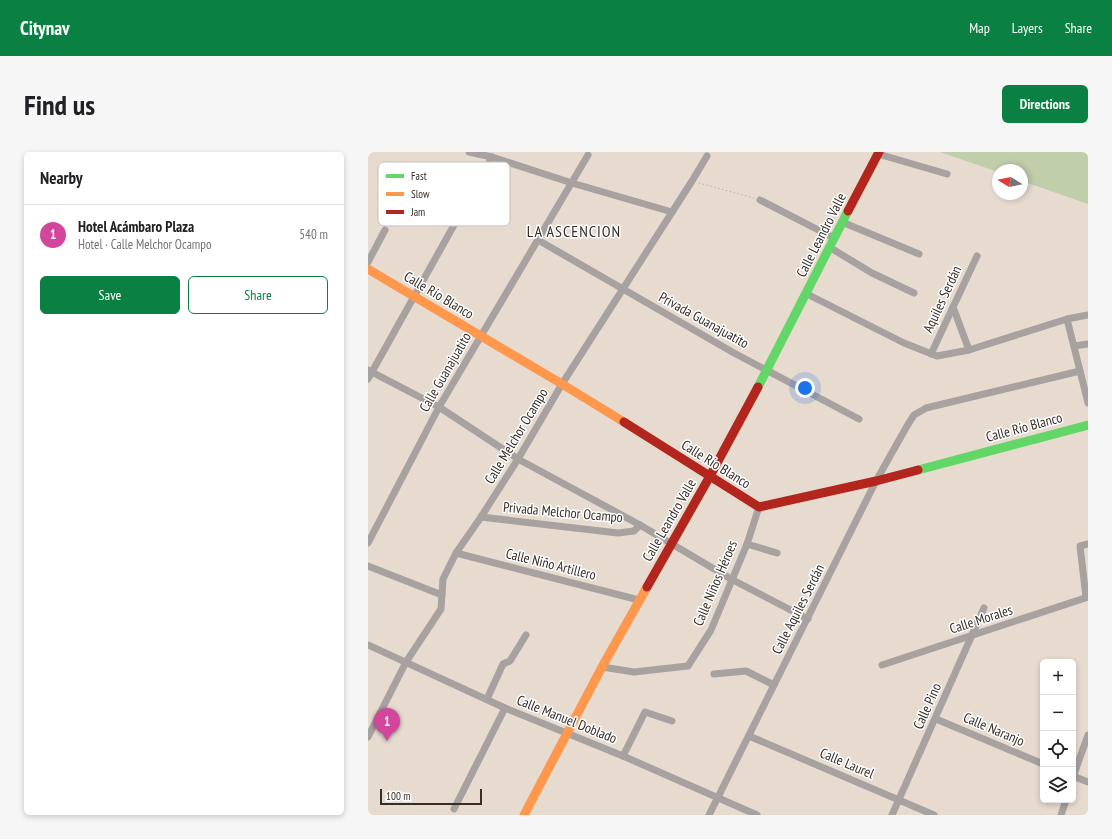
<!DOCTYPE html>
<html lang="en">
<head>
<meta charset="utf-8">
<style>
	:root { --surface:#fff; --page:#f6f6f6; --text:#202124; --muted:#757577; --line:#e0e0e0; --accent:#0b8043 }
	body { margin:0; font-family:"PT Sans Narrow",sans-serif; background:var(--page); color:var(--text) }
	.controls { position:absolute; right:12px; bottom:12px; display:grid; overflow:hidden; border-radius:6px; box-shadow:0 2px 6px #0003 }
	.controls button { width:36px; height:36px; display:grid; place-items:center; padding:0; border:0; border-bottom:1px solid var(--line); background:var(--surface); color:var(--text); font:20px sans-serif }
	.compass { position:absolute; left:624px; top:12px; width:36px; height:36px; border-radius:50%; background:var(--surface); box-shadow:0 2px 6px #0003; rotate:280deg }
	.scale { position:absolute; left:12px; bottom:10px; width:102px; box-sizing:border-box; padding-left:4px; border:2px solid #362d25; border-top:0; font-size:11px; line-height:14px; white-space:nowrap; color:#362d25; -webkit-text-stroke:3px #fff; paint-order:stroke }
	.you { position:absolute; left:437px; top:236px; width:14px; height:14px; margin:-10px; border:3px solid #fff; border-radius:50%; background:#1a73e8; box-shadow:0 0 0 6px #1a73e833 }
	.badge { display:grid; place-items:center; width:26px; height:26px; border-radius:50%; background:var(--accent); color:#fff; font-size:13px; font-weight:700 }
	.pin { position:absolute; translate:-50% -33px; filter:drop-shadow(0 1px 2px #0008) }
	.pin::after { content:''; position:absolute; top:21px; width:14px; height:12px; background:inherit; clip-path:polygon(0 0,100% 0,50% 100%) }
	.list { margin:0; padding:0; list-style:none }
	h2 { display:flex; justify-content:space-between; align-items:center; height:52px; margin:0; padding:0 16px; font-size:17px }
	h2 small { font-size:13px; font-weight:400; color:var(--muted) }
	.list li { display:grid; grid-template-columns:26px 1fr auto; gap:12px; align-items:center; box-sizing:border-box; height:60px; padding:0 16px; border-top:1px solid var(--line) }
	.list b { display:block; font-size:15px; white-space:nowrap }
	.list p { margin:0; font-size:13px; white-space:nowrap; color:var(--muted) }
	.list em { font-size:13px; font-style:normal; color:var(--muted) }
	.actions { display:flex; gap:8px; padding:12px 16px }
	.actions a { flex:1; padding:9px 0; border:1px solid var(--accent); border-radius:6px; text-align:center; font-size:14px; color:var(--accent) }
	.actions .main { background:var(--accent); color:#fff }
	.icon { flex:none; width:22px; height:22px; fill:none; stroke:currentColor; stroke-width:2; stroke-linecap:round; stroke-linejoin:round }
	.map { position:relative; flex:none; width:720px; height:663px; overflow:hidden; border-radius:6px }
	header { display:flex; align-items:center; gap:24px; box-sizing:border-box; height:56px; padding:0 20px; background:var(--accent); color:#fff }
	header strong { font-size:19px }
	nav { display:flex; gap:22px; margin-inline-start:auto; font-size:14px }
	.intro { display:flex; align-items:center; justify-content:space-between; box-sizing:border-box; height:96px; padding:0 24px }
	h1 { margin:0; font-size:28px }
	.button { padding:10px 18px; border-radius:6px; background:var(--accent); color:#fff; font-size:14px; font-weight:700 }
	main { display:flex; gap:24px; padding:0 24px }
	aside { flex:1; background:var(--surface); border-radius:6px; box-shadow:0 2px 6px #0003 }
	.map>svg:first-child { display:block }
	.green { fill:#c0ceac }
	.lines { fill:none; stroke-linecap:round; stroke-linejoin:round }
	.path { stroke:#a8a29f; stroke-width:1; stroke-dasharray:1 3; stroke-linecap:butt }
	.street { stroke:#a7a1a0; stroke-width:7 }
	.fast { stroke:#63d668; stroke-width:9 }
	.slow { stroke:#ff974d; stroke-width:9 }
	.jam { stroke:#b3261e; stroke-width:9 }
	.labels { text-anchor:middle; stroke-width:3; stroke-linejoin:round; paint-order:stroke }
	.street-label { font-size:14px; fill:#362d25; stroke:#fff }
	.quarter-label { font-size:16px; letter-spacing:1px; fill:#362d25; stroke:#fff }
	.key { fill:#fff; stroke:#c3c0be; stroke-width:1 }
	.key-label { font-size:11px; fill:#362d25 }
</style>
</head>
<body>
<header>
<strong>Citynav</strong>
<nav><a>Map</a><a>Layers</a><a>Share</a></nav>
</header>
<div class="intro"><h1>Find us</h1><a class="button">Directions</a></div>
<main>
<aside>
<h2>Nearby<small></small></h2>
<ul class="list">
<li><span class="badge" style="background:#d1479c">1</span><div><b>Hotel Acámbaro Plaza</b><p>Hotel · Calle Melchor Ocampo</p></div><em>540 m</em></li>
</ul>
<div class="actions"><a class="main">Save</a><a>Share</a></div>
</aside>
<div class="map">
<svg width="720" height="663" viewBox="0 0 720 663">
	<rect width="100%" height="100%" fill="#e7dacf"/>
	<path class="green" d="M572,0H720V52L654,29V18H630V20Z"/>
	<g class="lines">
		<path class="path" d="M331,31L386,46"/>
		<g class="street">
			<path d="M101,0L124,5L204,31L304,60"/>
			<path d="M510,2L579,22"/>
			<path d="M392,48L466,86"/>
			<path d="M474,70L551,102"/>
			<path d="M170,88L366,201L491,267"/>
			<path d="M461,95L504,121L546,141"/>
			<path d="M0,110L17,78"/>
			<path d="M439,142L536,191L569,204L601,198L699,167L720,163"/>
			<path d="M585,155L601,198"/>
			<path d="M699,167L720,251"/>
			<path d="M706,194L720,192"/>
			<path d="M563,202L609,104"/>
			<path d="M0,218L71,255L150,307L272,373L363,427L440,467"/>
			<path d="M0,227L124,5"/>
			<path d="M113,365L250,381L266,379L272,373"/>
			<path d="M0,391L71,255L220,3"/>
			<path d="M379,392L409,401"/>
			<path d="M88,401L271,448"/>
			<path d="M0,414L74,443"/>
			<path d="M718,445L712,394L720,392"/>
			<path d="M0,493L137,556L255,604L389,663"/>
			<path d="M514,513L720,445"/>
			<path d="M234,515L266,520L320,514L343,478L379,392L391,355"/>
			<path d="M346,522L378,519L406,533"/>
			<path d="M119,547L135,512L142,509L158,483"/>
			<path d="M568,567L675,612"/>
			<path d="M381,584L566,663"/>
			<path d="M0,585L38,510L73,457L75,427L88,401L113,365L150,307L194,232L324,29L339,4"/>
			<path d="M255,604L277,560L304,569"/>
			<path d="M705,624L720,630"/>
			<path d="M705,625L720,583"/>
			<path d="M86,657L137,556"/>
			<path d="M341,663L508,329L539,274L546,263L558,256L712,219"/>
			<path d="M524,663L616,456"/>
			<path d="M693,663L698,648"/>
		</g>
		<g class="fast">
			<path d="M390,235L480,59"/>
			<path d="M550,318L720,273"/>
		</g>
		<g class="slow">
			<path d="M0,117L194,232L256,270"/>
			<path d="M156,663L234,515L279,435"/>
		</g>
		<g class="jam">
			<path d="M480,59L511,0"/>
			<path d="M256,270L391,355L508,329L550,318"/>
			<path d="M279,435L342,324L390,235"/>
		</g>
	</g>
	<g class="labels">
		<g class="street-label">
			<text transform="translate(453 83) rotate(-63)" y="5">Calle Leandro Valle</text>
			<text transform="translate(71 143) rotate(31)" y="5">Calle Río Blanco</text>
			<text transform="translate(574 147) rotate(-65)" y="5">Aquiles Serdán</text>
			<text transform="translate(336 168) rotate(29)" y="5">Privada Guanajuatito</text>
			<text transform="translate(77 220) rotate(-60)" y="5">Calle Guanajuatito</text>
			<text transform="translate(656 275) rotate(-15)" y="5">Calle Río Blanco</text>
			<text transform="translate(148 284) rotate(-59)" y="5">Calle Melchor Ocampo</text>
			<text transform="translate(348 312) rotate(32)" y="5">Calle Río Blanco</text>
			<text transform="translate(195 360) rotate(5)" y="5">Privada Melchor Ocampo</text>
			<text transform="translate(301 368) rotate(-60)" y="5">Calle Leandro Valle</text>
			<text transform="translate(183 412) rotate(14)" y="5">Calle Niño Artillero</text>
			<text transform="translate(347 431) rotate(-67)" y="5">Calle Niños Héroes</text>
			<text transform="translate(430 457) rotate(-63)" y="5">Calle Aquiles Serdán</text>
			<text transform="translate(613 467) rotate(-18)" y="5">Calle Morales</text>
			<text transform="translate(559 554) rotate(-66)" y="5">Calle Pino</text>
			<text transform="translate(199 567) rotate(22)" y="5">Calle Manuel Doblado</text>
			<text transform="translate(626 577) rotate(23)" y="5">Calle Naranjo</text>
			<text transform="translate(479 611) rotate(23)" y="5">Calle Laurel</text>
		</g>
		<g class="quarter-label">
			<text x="206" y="85">LA ASCENCION</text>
		</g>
	</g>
	<rect x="10" y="10" width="132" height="64" rx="6" class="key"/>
	<rect x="18" y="22" width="18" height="4" fill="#63d668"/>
	<rect x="18" y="40" width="18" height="4" fill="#ff974d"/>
	<rect x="18" y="58" width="18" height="4" fill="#b3261e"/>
	<g class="key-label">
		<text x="43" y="28">Fast</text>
		<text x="43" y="46">Slow</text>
		<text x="43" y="64">Jam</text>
	</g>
</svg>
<div class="controls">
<button>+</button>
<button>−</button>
<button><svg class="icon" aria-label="locate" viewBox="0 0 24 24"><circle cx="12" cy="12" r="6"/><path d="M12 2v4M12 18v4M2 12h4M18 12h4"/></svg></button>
<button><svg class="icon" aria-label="layers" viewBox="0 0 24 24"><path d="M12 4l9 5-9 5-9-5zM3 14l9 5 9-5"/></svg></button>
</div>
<svg class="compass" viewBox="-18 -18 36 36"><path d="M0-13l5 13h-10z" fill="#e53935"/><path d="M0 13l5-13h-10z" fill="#757577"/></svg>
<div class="scale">100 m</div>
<div class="you"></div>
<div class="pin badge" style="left:19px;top:589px;background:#d1479c">1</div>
</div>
</main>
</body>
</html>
